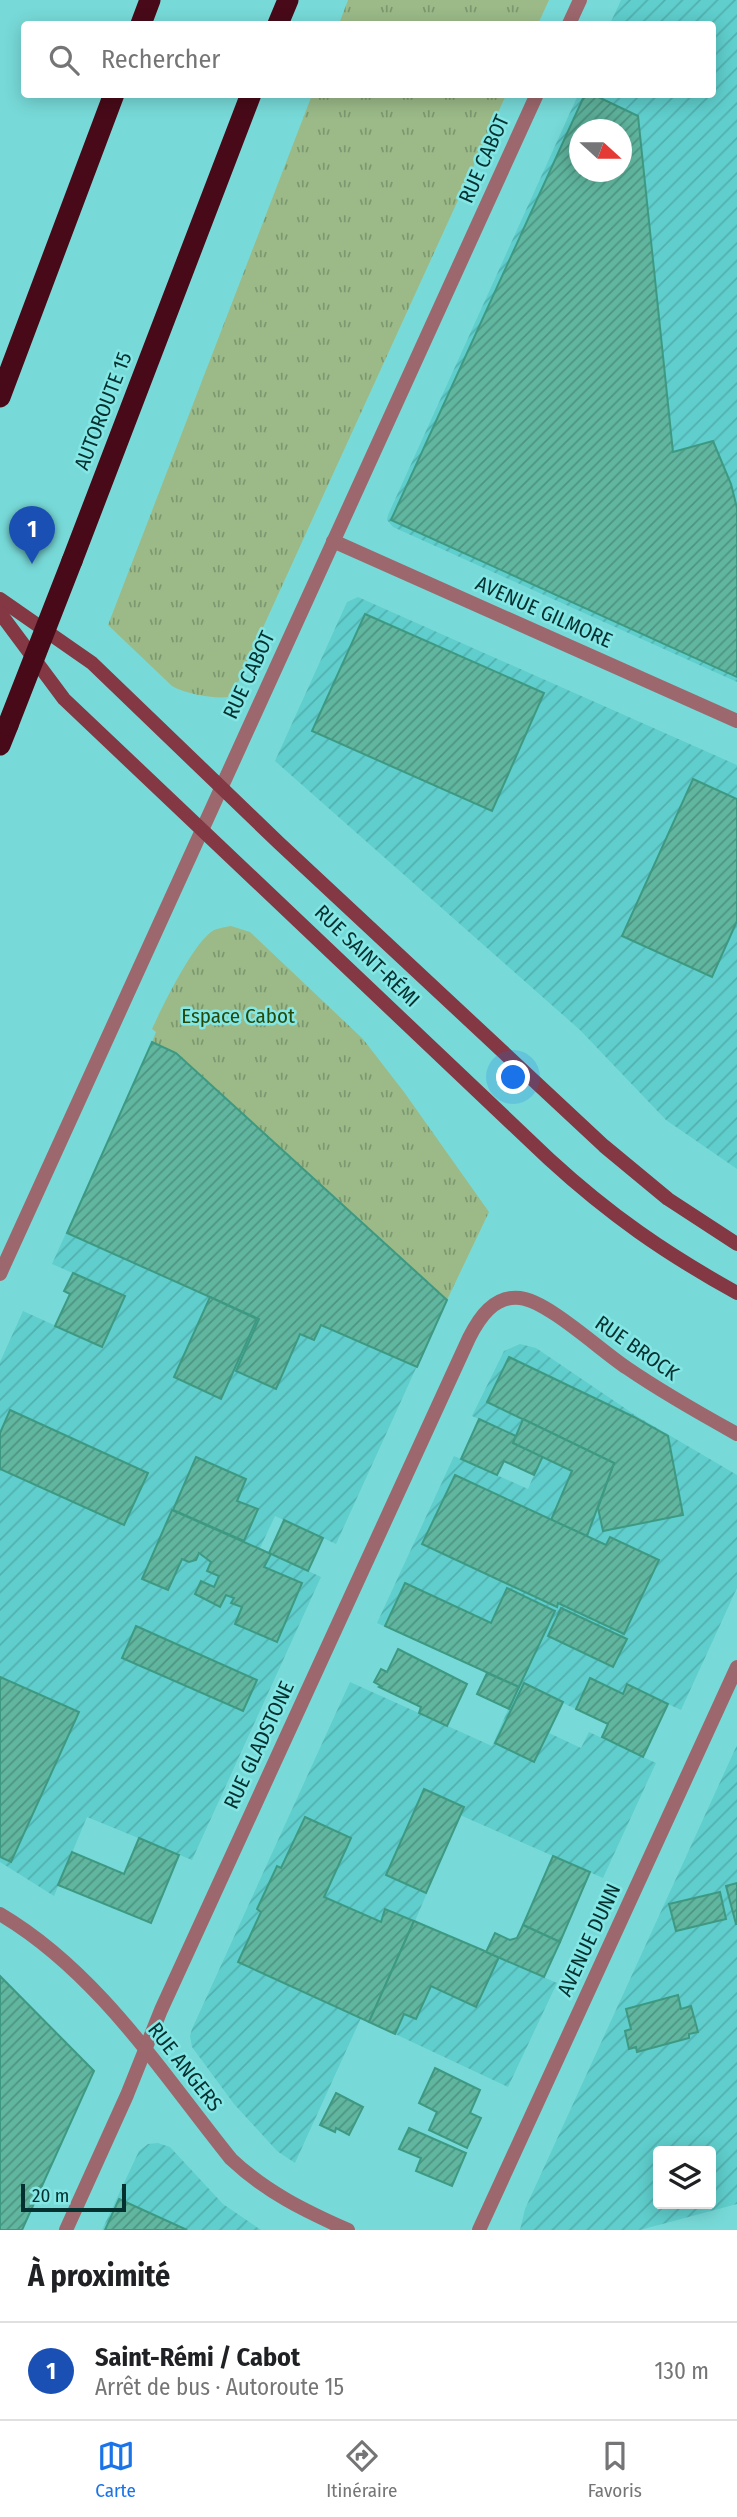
<!DOCTYPE html>
<html lang="fr">
<head>
<meta charset="utf-8">
<style>
	:root { --surface:#fff; --page:#f6f6f6; --text:#202124; --muted:#757577; --line:#e0e0e0; --accent:#1a73e8 }
	body { margin:0; font-family:"Fira Sans Condensed",sans-serif; background:var(--page); color:var(--text) }
	.controls { position:absolute; right:21px; bottom:21px; display:grid; overflow:hidden; border-radius:7px; box-shadow:0 4px 18px #0003 }
	.controls button { width:63px; height:63px; display:grid; place-items:center; padding:0; border:0; border-bottom:2px solid var(--line); background:var(--surface); color:var(--text); font:35px sans-serif }
	.compass { position:absolute; left:569px; top:119px; width:63px; height:63px; border-radius:50%; background:var(--surface); box-shadow:0 4px 18px #0003; rotate:111deg }
	.scale { position:absolute; left:21px; bottom:18px; width:105px; box-sizing:border-box; padding-left:7px; border:4px solid #033130; border-top:0; font-size:19px; line-height:24px; white-space:nowrap; color:#033130; -webkit-text-stroke:5px #84e7e5; paint-order:stroke }
	.you { position:absolute; left:514px; top:1078px; width:24px; height:24px; margin:-18px; border:5px solid #fff; border-radius:50%; background:#1a73e8; box-shadow:0 0 0 10px #1a73e833 }
	.badge { display:grid; place-items:center; width:46px; height:46px; border-radius:50%; background:var(--accent); color:#fff; font-size:23px; font-weight:700 }
	.pin { position:absolute; translate:-50% -58px; filter:drop-shadow(0 2px 4px #0008) }
	.pin::after { content:''; position:absolute; top:37px; width:24px; height:21px; background:inherit; clip-path:polygon(0 0,100% 0,50% 100%) }
	.list { margin:0; padding:0; list-style:none }
	h2 { display:flex; justify-content:space-between; align-items:center; height:91px; margin:0; padding:0 28px; font-size:30px }
	h2 small { font-size:23px; font-weight:400; color:var(--muted) }
	.list li { display:grid; grid-template-columns:46px 1fr auto; gap:21px; align-items:center; box-sizing:border-box; height:98px; padding:0 28px; border-top:2px solid var(--line) }
	.list b { display:block; font-size:26px; white-space:nowrap }
	.list p { margin:0; font-size:23px; white-space:nowrap; color:var(--muted) }
	.list em { font-size:23px; font-style:normal; color:var(--muted) }
	.icon { flex:none; width:38px; height:38px; fill:none; stroke:currentColor; stroke-width:2; stroke-linecap:round; stroke-linejoin:round }
	.map { position:relative; flex:none; width:737px; height:2230px; overflow:hidden }
	.search { position:absolute; background:var(--surface); box-shadow:0 4px 18px #0003; left:21px; right:21px; top:21px; height:77px; display:flex; align-items:center; gap:18px; box-sizing:border-box; padding:0 24px; border-radius:7px; color:var(--muted); font-size:26px }
	.sheet { height:189px; background:var(--surface) }
	nav { display:flex; justify-content:space-around; align-items:center; box-sizing:border-box; height:98px; border-top:2px solid var(--line); background:var(--surface); font-size:19px; color:var(--muted) }
	nav a { display:grid; justify-items:center; gap:4px }
	nav .on { color:var(--accent) }
	.map>svg:first-child { display:block }
	.industrial { fill:url(#industrial-furrows); fill-rule:evenodd }
	.grass { fill:url(#grass-tufts) }
	.building { fill:url(#building-hatch); stroke:#3e9982; stroke-width:2; fill-rule:evenodd }
	.lines { fill:none; stroke-linecap:round; stroke-linejoin:round }
	.street { stroke:#9d686d; stroke-width:14 }
	.secondary { stroke:#833843; stroke-width:14 }
	.highway { stroke:#480a18; stroke-width:21 }
	.highway-bridge { stroke:#480a18; stroke-width:21 }
	.labels { text-anchor:middle; stroke-width:5; stroke-linejoin:round; paint-order:stroke }
	.street-label { font-size:21px; fill:#033130; stroke:#84e7e5 }
	.park-label { font-size:21px; fill:#274908; stroke:#84e7e5 }
</style>
</head>
<body>
<div class="map">
<svg width="737" height="2230" viewBox="0 0 737 2230">
	<defs>
		<pattern id="industrial-furrows" width="10" height="10" patternUnits="userSpaceOnUse" patternTransform="scale(1.75)"><rect width="10" height="10" fill="#5fcecc"/><path d="M-1 1l2-2M0 10L10 0M9 11l2-2" fill="none" stroke="#51b1b0"/></pattern>
		<pattern id="grass-tufts" width="24" height="20" patternUnits="userSpaceOnUse" patternTransform="scale(1.75)"><rect width="24" height="20" fill="#9bba88"/><path d="M3 7l-1-3M5 7V3M7 7l1-3M15 17l-1-3M17 17v-4M19 17l1-3" fill="none" stroke="#7c9870"/></pattern>
		<pattern id="building-hatch" width="6" height="6" patternUnits="userSpaceOnUse" patternTransform="scale(1.75)"><rect width="6" height="6" fill="#60b69f"/><path d="M-1 1l2-2M0 6l6-6M5 7l2-2" fill="none" stroke="#4d9582"/></pattern>
	</defs>
	<rect width="100%" height="100%" fill="#77dad8"/>
	<g class="industrial">
		<path d="M621,0H737V682L393,527L387,520L388,515L578,95L712,94V24H610ZM580,130H622V172H580Z"/>
		<path d="M358,597L737,765V1169L666,1120L580,1030L275,761L347,602Z"/>
		<path d="M152,1042L176,1053L447,1300L336,1544L275,1516L260,1548L321,1577L192,1860L87,1817L54,1896L0,1862V1362L23,1311L103,1347L125,1296L52,1264Z"/>
		<path d="M520,1344L536,1348L635,1415L737,1475V1588L681,1710L627,1685L623,1694L590,1678L576,1709L563,1703L549,1733L581,1748L589,1732L656,1763L603,1878L460,1815L415,1921L557,1983L508,2087L361,2018L295,2163L277,2151L234,2104L192,2047L190,2036L192,2029L350,1682L492,1746L518,1687L377,1623L454,1456L528,1489L542,1456L516,1436L472,1416L504,1351Z"/>
		<path d="M737,1745V2204L640,2230H520L525,2209ZM658,2151H711V2204H658Z"/>
		<path d="M158,2143L170,2147L223,2204L261,2230H102L139,2151L148,2144Z"/>
	</g>
	<g class="grass">
		<path d="M348,0H549L538,24H339Z"/>
		<path d="M312,95H506L234,691L229,697C213,699 186,694 172,686L108,625Z"/>
		<path d="M231,926L250,932L363,1039L404,1092L489,1212L447,1300L176,1053L152,1042L156,1032L152,1029C162,1007 194,941 214,930C219,928 225,927 231,926Z"/>
	</g>
	<g class="building">
		<path d="M585,94H592L638,116L673,452L713,441L731,484L737,508V677L391,520ZM580,130H622V172H580Z"/>
		<path d="M365,614L544,693L492,811L312,731Z"/>
		<path d="M693,779L737,799V921L712,977L622,936Z"/>
		<path d="M152,1042L176,1053L447,1300L417,1367L321,1325L314,1340L300,1334L276,1389L236,1371L259,1319L67,1233Z"/>
		<path d="M73,1273L125,1296L102,1347L55,1326L70,1294L64,1291Z"/>
		<path d="M210,1297L257,1319L221,1399L174,1377Z"/>
		<path d="M509,1357L634,1417L668,1436L683,1515L603,1531L598,1508L614,1463L487,1402Z"/>
		<path d="M10,1410L148,1473L124,1525L0,1469V1433Z"/>
		<path d="M479,1419L516,1436L513,1443L543,1456L534,1475L504,1461L497,1475L461,1459Z"/>
		<path d="M523,1419L614,1463L587,1536L551,1520L572,1471L513,1443Z"/>
		<path d="M196,1457L246,1479L237,1501L258,1509L244,1541L173,1510Z"/>
		<path d="M455,1475L606,1545L610,1537L659,1560L624,1634L558,1603L557,1607L422,1544Z"/>
		<path d="M172,1510L271,1554L264,1567L302,1583L277,1642L235,1624L242,1607L231,1603L234,1598L226,1595L220,1607L195,1594L201,1581L214,1587L219,1576L207,1571L211,1562L199,1553L196,1560L189,1562L182,1559L168,1590L142,1579Z"/>
		<path d="M284,1520L323,1538L308,1571L269,1553Z"/>
		<path d="M405,1583L491,1623L507,1588L555,1611L519,1687L385,1626Z"/>
		<path d="M561,1608L627,1639L613,1667L548,1636Z"/>
		<path d="M136,1626L257,1680L243,1711L122,1658Z"/>
		<path d="M398,1649L467,1684L447,1726L419,1713L421,1707L379,1687L381,1686L374,1682L381,1669L387,1672Z"/>
		<path d="M487,1673L519,1687L509,1709L477,1694Z"/>
		<path d="M0,1677L79,1712L11,1862L0,1857Z"/>
		<path d="M590,1678L623,1694L627,1684L668,1704L643,1757L602,1737L608,1724L576,1709Z"/>
		<path d="M524,1683L563,1702L534,1762L495,1743Z"/>
		<path d="M424,1789L464,1807L426,1893L386,1875Z"/>
		<path d="M305,1817L351,1838L324,1897L381,1922L385,1909L414,1921L369,2022L238,1962L261,1912L257,1909L277,1866L281,1868Z"/>
		<path d="M139,1838L179,1855L151,1923L58,1885L72,1852L124,1874Z"/>
		<path d="M553,1856L590,1872L560,1942L523,1925Z"/>
		<path d="M737,1883V1924H736L726,1886Z"/>
		<path d="M720,1892L726,1919L676,1931L669,1904Z"/>
		<path d="M414,1921L499,1957L476,2007L431,1986L416,2019L404,2014L395,2034L369,2022Z"/>
		<path d="M523,1925L560,1942L544,1977L486,1952L495,1933L510,1940L517,1938Z"/>
		<path d="M0,1976L94,2071L22,2230H0Z"/>
		<path d="M678,1995L681,2009L691,2006L698,2032L689,2034V2038L637,2052L636,2047L629,2049L625,2031L631,2029L626,2009Z"/>
		<path d="M435,2068L480,2090L470,2113L481,2118L467,2148L429,2130L437,2112L419,2103Z"/>
		<path d="M336,2093L363,2107L349,2135L336,2128L335,2132L320,2125Z"/>
		<path d="M409,2128L466,2153L452,2186L416,2171L421,2158L399,2149Z"/>
		<path d="M119,2199L187,2230H105Z"/>
	</g>
	<g class="lines">
		<g class="street">
			<path d="M569,24L580,0"/>
			<path d="M333,541L737,721"/>
			<path d="M0,1274L537,94"/>
			<path d="M0,1914C98,1972 161,2072 231,2159C266,2192 305,2211 348,2230"/>
			<path d="M66,2230L127,2095L161,2010L469,1338C479,1318 494,1295 520,1298C548,1301 601,1351 627,1368C662,1392 699,1413 737,1434"/>
			<path d="M479,2230L737,1667"/>
		</g>
		<g class="secondary">
			<path d="M0,599L92,663L279,843L604,1146L668,1199L737,1244"/>
			<path d="M0,613L64,699L549,1159C610,1215 665,1253 737,1293"/>
		</g>
		<g class="highway">
			<path d="M141,24L150,0"/>
			<path d="M278,24L288,0"/>
			<path d="M0,397L114,94"/>
			<path d="M72,561L251,94"/>
			<path d="M0,745L8,725"/>
		</g>
		<path class="highway-bridge" d="M8,725L72,561"/>
	</g>
	<g class="labels">
		<g class="street-label">
			<text transform="translate(484 159) rotate(-66)" y="7">RUE CABOT</text>
			<text transform="translate(103 411) rotate(-69)" y="7">AUTOROUTE 15</text>
			<text transform="translate(544 612) rotate(24)" y="7">AVENUE GILMORE</text>
			<text transform="translate(249 675) rotate(-65)" y="7">RUE CABOT</text>
			<text transform="translate(367 956) rotate(44)" y="7">RUE SAINT-RÉMI</text>
			<text transform="translate(637 1348) rotate(35)" y="7">RUE BROCK</text>
			<text transform="translate(259 1745) rotate(-65)" y="7">RUE GLADSTONE</text>
			<text transform="translate(589 1940) rotate(-65)" y="7">AVENUE DUNN</text>
			<text transform="translate(185 2067) rotate(52)" y="7">RUE ANGERS</text>
		</g>
		<g class="park-label">
			<text x="238" y="1023">Espace Cabot</text>
		</g>
	</g>
</svg>
<div class="controls">
<button><svg class="icon" aria-label="layers" viewBox="0 0 24 24"><path d="M12 4l9 5-9 5-9-5zM3 14l9 5 9-5"/></svg></button>
</div>
<svg class="compass" viewBox="-18 -18 36 36"><path d="M0-13l5 13h-10z" fill="#e53935"/><path d="M0 13l5-13h-10z" fill="#757577"/></svg>
<div class="scale">20 m</div>
<div class="you"></div>
<div class="pin badge" style="left:32px;top:564px;background:#1a4fb4">1</div>
<div class="search"><svg class="icon" aria-label="search" viewBox="0 0 24 24"><circle cx="10" cy="10" r="6"/><path d="M15 15l6 6"/></svg>Rechercher</div>
</div>
<section class="sheet">
<h2>À proximité<small></small></h2>
<ul class="list">
<li><span class="badge" style="background:#1a4fb4">1</span><div><b>Saint-Rémi / Cabot</b><p>Arrêt de bus · Autoroute 15</p></div><em>130 m</em></li>
</ul>
</section>
<nav>
<a class="on"><svg class="icon" aria-label="map" viewBox="0 0 24 24"><path d="M3 6l6-2 6 2 6-2v14l-6 2-6-2-6 2zM9 4v14M15 6v14"/></svg>Carte</a>
<a><svg class="icon" aria-label="directions" viewBox="0 0 24 24"><path d="M12 3l9 9-9 9-9-9zM9 14v-3h6M13 9l2 2-2 2"/></svg>Itinéraire</a>
<a><svg class="icon" aria-label="saved" viewBox="0 0 24 24"><path d="M7 4h10v16l-5-4-5 4z"/></svg>Favoris</a>
</nav>
</body>
</html>
